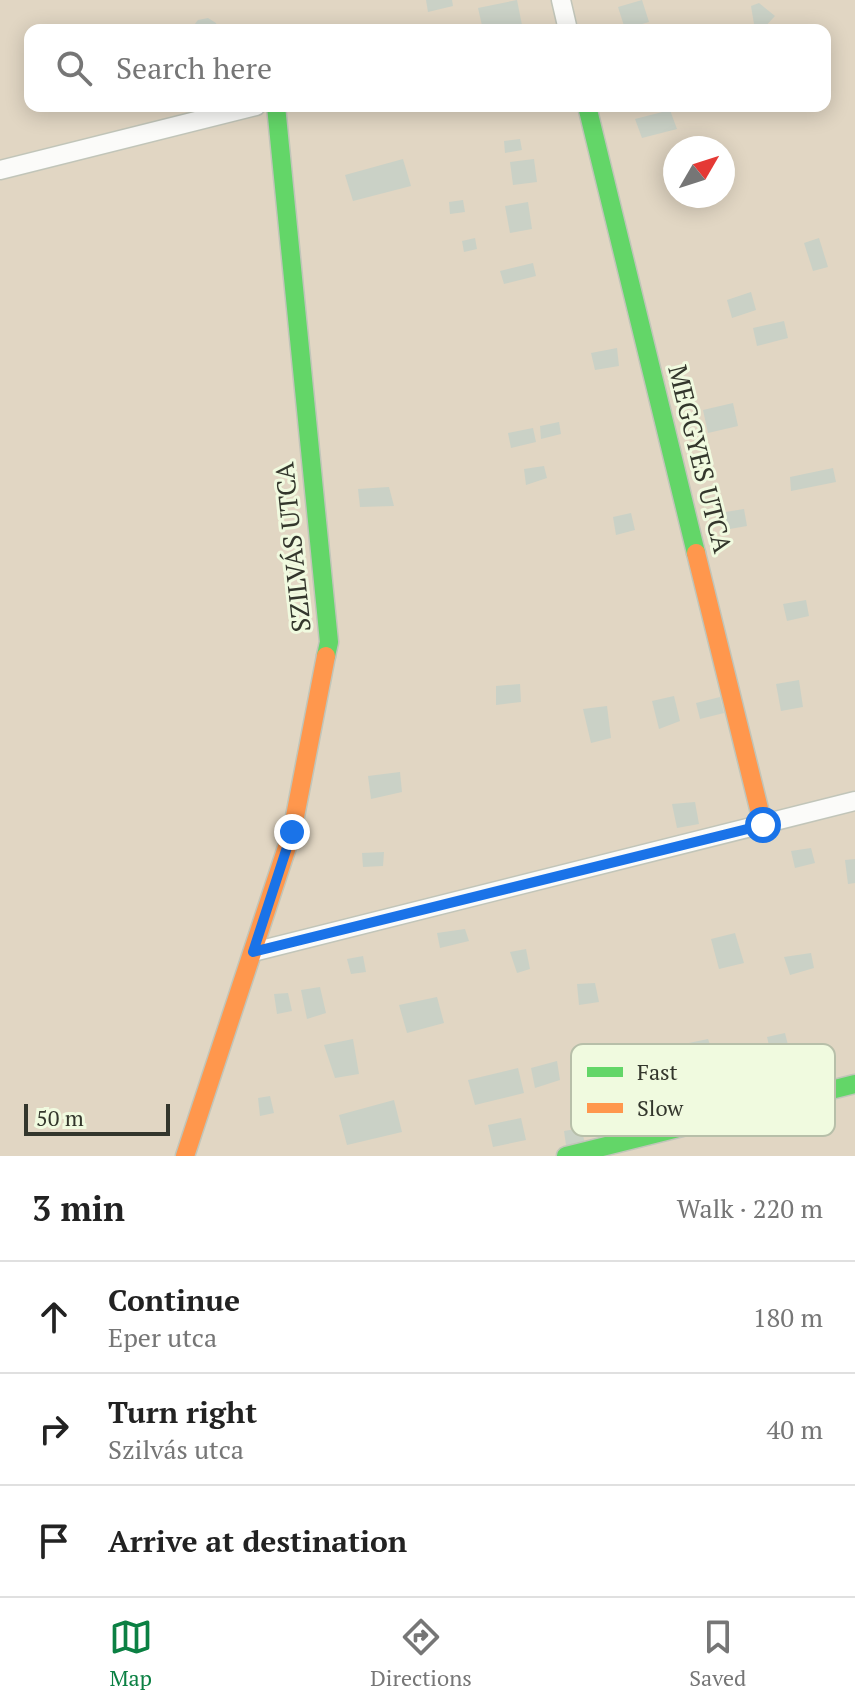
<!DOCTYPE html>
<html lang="en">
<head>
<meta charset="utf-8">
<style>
	:root { --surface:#fff; --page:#f2f2f2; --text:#222; --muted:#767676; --line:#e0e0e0; --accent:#0b8043 }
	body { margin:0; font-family:"PT Serif",serif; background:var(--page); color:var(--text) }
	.compass { position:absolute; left:663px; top:136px; width:72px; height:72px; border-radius:50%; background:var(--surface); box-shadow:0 4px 20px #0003; rotate:51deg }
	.scale { position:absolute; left:24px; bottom:20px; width:146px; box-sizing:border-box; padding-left:8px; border:4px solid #33362c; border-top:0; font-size:22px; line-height:28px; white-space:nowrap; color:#33362c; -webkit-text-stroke:6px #f0fadf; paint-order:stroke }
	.stop { position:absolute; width:24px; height:24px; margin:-18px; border:6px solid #1a73e8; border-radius:50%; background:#fff }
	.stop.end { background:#1a73e8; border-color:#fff; box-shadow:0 2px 8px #0008 }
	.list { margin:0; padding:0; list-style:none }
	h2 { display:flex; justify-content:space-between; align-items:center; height:104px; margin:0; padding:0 32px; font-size:34px }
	h2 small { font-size:26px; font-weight:400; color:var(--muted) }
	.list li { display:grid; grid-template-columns:52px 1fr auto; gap:24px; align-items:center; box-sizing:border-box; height:112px; padding:0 32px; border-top:2px solid var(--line) }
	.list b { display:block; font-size:30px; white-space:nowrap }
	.list p { margin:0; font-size:26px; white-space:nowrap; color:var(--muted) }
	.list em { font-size:26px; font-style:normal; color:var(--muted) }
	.icon { flex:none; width:44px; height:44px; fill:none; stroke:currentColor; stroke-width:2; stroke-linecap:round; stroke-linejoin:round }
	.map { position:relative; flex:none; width:855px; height:1156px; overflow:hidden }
	.search { position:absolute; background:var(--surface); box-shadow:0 4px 20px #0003; left:24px; right:24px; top:24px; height:88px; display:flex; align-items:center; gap:20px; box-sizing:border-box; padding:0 28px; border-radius:16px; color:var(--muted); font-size:30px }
	.sheet { height:440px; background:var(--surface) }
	nav { display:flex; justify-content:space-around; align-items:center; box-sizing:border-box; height:112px; border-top:2px solid var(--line); background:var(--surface); font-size:22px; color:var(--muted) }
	nav a { display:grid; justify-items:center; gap:4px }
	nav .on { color:var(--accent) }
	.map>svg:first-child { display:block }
	.green { fill:#e1d6c3; fill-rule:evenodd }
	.building { fill:#cad1c6 }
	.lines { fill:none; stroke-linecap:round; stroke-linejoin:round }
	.street-casing { stroke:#c1c5b9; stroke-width:21 }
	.fast-casing { stroke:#c1c5b9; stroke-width:21 }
	.slow-casing { stroke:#c1c5b9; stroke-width:21 }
	.street { stroke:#fbfbf9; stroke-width:18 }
	.fast { stroke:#63d668; stroke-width:18 }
	.slow { stroke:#ff974d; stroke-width:18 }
	.route { stroke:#1a73e8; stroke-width:10 }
	.labels { text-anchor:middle; stroke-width:6; stroke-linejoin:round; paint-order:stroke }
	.street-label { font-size:26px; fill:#33362c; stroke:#f0fadf }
	.key { fill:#f0fadf; stroke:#b7bfa9; stroke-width:2 }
	.key-label { font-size:22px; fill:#33362c }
</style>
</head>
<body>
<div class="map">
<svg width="855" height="1156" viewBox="0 0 855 1156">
	<rect width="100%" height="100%" fill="#e2e7d8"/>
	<path class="green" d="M0,0H855V1156H0ZM30,30H825V106H30ZM675,148H723V196H675Z"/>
	<g class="building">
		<path d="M426,0H452L453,6L428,12Z"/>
		<path d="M517,0L523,30H483L478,8Z"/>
		<path d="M642,0L649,22L625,29L618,7Z"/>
		<path d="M759,3L775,16L762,30H755L751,6Z"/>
		<path d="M208,18L216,23L218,30H190L198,20Z"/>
		<path d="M670,110L677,129L642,138L635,119Z"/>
		<path d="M520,139L522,150L505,153L504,141Z"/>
		<path d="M403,159L411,186L353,201L345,175Z"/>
		<path d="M534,159L537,182L513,185L510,162Z"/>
		<path d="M463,200L465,212L450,214L449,202Z"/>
		<path d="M528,202L532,229L510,233L505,206Z"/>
		<path d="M475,238L477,249L464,252L462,241Z"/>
		<path d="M819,238L828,267L813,271L804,243Z"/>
		<path d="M533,263L536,276L504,284L500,271Z"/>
		<path d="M751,292L756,310L732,318L727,300Z"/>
		<path d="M784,321L788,338L757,346L753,328Z"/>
		<path d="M617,348L619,366L595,370L591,353Z"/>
		<path d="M733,403L738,426L708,433L703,410Z"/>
		<path d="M559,422L561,434L541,439L540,426Z"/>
		<path d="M533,428L536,442L511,448L508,433Z"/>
		<path d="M544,466L547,478L526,485L524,469Z"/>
		<path d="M833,468L836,482L791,491L790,477Z"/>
		<path d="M389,487L394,506L360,507L358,489Z"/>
		<path d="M744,509L747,526L724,530L719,513Z"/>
		<path d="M631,513L635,530L616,535L613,517Z"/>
		<path d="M806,600L809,616L787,621L783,604Z"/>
		<path d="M799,680L803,707L781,711L776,684Z"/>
		<path d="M520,684L521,702L496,705V686Z"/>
		<path d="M674,696L680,721L659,729L652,701Z"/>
		<path d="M720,697L724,713L700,719L696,703Z"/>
		<path d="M607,706L611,738L591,743L583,709Z"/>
		<path d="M400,772L402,792L371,799L368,776Z"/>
		<path d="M695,802L699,824L677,828L672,804Z"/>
		<path d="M811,848L815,863L795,868L791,851Z"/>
		<path d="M384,852L383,866L363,867L362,853Z"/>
		<path d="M855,859V883L848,884L845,860Z"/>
		<path d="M465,929L469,941L440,948L437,933Z"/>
		<path d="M735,933L744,963L719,969L711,939Z"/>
		<path d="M526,949L530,969L517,973L510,952Z"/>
		<path d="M811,953L814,968L790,975L784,957Z"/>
		<path d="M363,956L366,972L351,974L347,959Z"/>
		<path d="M595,983L599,1002L579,1005L577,984Z"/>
		<path d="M320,987L326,1013L307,1019L301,990Z"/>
		<path d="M288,993L292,1011L277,1014L274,994Z"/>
		<path d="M437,997L444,1023L407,1033L399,1005Z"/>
		<path d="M785,1033L791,1057L773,1062L767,1037Z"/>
		<path d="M353,1039L359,1074L335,1078L324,1045Z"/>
		<path d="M708,1039L713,1053L687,1058L684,1044Z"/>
		<path d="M557,1061L560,1080L535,1088L531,1068Z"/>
		<path d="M518,1068L524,1093L475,1105L468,1080Z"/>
		<path d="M270,1096L274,1113L260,1116L258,1098Z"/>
		<path d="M394,1100L402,1132L347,1145L339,1115Z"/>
		<path d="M521,1118L526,1140L493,1147L488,1125Z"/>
		<path d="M581,1128L586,1147L567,1152L564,1131Z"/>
	</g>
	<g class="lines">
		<g class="street-casing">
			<g id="street">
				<path d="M561,0L568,30"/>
				<path d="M0,170L256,106"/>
				<path d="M253,952L855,801"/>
			</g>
		</g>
		<g class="fast-casing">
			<g id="fast">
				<path d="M276,106L329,642L326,656"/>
				<path d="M587,106L696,553"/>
				<path d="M566,1156L855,1084"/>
			</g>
		</g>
		<g class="slow-casing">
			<g id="slow">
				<path d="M696,553L763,825"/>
				<path d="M185,1156L292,832L326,656"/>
			</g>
		</g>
		<use href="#street" class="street"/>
		<use href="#fast" class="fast"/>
		<use href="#slow" class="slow"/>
	</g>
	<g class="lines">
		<path class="route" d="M292,832L253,952L763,825"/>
	</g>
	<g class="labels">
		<g class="street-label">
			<text transform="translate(700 459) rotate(76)" y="9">MEGGYES UTCA</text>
			<text transform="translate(293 547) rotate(-96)" y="9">SZILVÁS UTCA</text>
		</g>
	</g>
	<rect x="571" y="1044" width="264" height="92" rx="12" class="key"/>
	<rect x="587" y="1067" width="36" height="10" fill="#63d668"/>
	<rect x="587" y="1103" width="36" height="10" fill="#ff974d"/>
	<g class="key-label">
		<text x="637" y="1080">Fast</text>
		<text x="637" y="1116">Slow</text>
	</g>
</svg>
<svg class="compass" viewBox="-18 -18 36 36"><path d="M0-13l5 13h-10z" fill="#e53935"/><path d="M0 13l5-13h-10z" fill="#767676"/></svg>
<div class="scale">50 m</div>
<div class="stop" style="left:763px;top:825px"></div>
<div class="stop end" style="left:292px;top:832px"></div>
<div class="search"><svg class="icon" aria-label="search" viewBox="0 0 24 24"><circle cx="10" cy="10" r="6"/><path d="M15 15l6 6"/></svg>Search here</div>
</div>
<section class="sheet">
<h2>3 min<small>Walk · 220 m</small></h2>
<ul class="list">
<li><svg class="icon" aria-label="ahead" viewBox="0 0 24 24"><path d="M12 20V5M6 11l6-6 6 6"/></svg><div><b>Continue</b><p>Eper utca</p></div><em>180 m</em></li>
<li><svg class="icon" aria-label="right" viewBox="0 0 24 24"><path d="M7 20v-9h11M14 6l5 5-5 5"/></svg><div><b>Turn right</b><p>Szilvás utca</p></div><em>40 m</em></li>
<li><svg class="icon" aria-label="arrive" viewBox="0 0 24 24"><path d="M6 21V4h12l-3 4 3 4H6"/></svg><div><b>Arrive at destination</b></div></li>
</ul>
</section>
<nav>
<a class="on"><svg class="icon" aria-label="map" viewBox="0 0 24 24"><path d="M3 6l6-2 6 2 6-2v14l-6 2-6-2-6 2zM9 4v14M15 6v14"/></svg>Map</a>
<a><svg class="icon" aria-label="directions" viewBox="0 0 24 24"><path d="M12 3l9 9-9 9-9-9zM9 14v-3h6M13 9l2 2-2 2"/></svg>Directions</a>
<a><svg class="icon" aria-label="saved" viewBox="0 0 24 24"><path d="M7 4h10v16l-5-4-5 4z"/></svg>Saved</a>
</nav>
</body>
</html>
